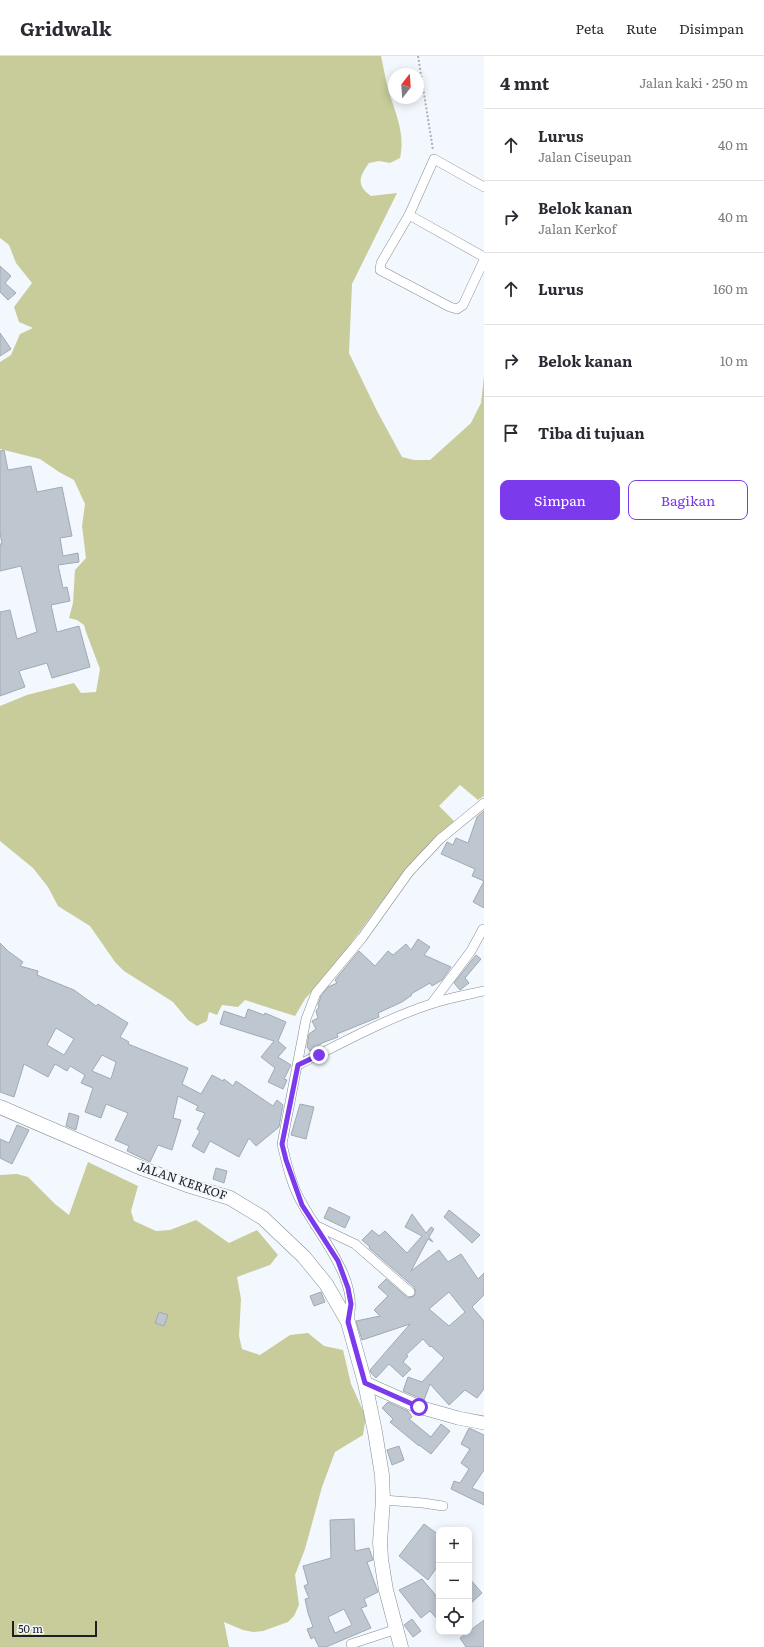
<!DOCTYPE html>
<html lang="id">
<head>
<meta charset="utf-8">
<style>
	:root { --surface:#fff; --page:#f7f7f7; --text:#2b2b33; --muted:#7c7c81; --line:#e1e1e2; --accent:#7c3aed }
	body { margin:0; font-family:Literata,serif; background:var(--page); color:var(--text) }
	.controls { position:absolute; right:12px; bottom:12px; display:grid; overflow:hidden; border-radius:8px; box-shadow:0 2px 10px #0003 }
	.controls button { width:36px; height:36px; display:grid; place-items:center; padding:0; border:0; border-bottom:1px solid var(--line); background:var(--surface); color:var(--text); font:20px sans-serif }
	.compass { position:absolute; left:388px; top:12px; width:36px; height:36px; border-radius:50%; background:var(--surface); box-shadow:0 2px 10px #0003; rotate:17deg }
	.scale { position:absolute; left:12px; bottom:10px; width:85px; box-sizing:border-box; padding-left:4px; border:2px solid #1c2023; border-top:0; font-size:11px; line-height:14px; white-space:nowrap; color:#1c2023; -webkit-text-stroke:3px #f2f8fd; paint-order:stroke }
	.stop { position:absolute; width:12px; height:12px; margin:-9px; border:3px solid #7c3aed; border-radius:50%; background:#fff }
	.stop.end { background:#7c3aed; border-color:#fff; box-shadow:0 1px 4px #0008 }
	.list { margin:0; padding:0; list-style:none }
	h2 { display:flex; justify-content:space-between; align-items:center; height:52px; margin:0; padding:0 16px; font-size:17px }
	h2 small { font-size:13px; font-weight:400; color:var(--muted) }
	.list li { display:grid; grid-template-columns:26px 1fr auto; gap:12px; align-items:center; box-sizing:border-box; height:72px; padding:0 16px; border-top:1px solid var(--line) }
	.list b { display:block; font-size:15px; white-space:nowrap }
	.list p { margin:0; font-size:13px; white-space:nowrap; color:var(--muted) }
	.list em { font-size:13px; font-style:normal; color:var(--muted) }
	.actions { display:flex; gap:8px; padding:12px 16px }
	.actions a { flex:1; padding:9px 0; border:1px solid var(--accent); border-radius:8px; text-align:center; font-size:14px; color:var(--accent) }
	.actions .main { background:var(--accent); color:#fff }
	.icon { flex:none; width:22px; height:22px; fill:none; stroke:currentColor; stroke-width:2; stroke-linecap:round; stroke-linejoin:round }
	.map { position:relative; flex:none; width:484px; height:1591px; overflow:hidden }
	header { display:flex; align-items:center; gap:24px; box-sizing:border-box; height:56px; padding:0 20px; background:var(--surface); border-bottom:1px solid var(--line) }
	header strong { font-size:19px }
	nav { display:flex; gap:22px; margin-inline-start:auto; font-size:14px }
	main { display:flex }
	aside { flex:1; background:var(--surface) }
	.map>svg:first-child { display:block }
	.green { fill:#c8cb9a }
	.building { fill:#bec7d0; stroke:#a1aab3; fill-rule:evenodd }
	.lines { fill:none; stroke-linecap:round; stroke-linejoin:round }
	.street-casing { stroke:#848d95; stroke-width:10 }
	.secondary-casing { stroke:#848d95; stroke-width:14 }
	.primary-casing { stroke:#848d95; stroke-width:15 }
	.path { stroke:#abb1b5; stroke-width:2; stroke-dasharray:2 2; stroke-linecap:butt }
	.street { stroke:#fff; stroke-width:9 }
	.secondary { stroke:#fff; stroke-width:13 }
	.primary { stroke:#fff; stroke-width:14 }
	.route { stroke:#7c3aed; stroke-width:5 }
	.labels { text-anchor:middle; stroke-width:4; stroke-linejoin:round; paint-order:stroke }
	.street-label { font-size:12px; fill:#1c2023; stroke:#f2f8fd }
</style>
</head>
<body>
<header>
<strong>Gridwalk</strong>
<nav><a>Peta</a><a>Rute</a><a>Disimpan</a></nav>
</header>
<main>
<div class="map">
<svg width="484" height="1591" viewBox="0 0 484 1591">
	<rect width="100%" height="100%" fill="#f2f8fd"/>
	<g class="green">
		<path d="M0,0H381C384,13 386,27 390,39C397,61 405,79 400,102L390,107L379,105L369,107C359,121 356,129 371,140L397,137L352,228L349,297L377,355L402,401L414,404H430L471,367L481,347L484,320V740L478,744L460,729L439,750L456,767L394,829L332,913L305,943L295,960L245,944L238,951L222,949L217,959L209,956L207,965L197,970L188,964L173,946L124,915L115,906L90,870L58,850L48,831L33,812L0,785V650L27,639L74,627L81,637L96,636L100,613L86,576L84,569L77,564L69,562L73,547L75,514L86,502L82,470L85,448L74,424L59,416L40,403L0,393V306L11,299L20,278L33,272L19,266L14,251L32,227L16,207L9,189L0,182Z"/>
		<path d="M88,1106L138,1130L131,1155L134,1165L156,1175L170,1174L196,1164L229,1187L257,1174L278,1199L270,1209L237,1221L241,1243L239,1280L242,1293L260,1299L290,1279L308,1277L324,1290L343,1294L351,1328L366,1361L363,1379L335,1396L322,1431L305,1493L295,1519L299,1549L294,1560L288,1566L263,1575L253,1576L243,1574L224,1566L229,1591H0V1119L17,1118L28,1121L55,1148L69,1159Z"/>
	</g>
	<g class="building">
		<path d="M0,210L11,220L5,227L16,237L8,244L0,236Z"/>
		<path d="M0,277L11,293L0,300Z"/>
		<path d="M4,394L8,414L31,410L37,436L62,431L72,480L60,482L63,500L78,497L79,506L58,509L63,532L67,531L70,545L51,549L57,576L79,570L90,611L52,622L47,607L19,615L25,631L0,640V556L10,554L17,583L37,576L21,510L0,515V488H2L0,477V395Z"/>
		<path d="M484,755V825L472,820L475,813L441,798L447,786L453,789L456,782L468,787L477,761Z"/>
		<path d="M484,825V852L473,846Z"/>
		<path d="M418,883L430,891L424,899L451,911L442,924L432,930L430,927L411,938L412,939L402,946L378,957L379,961L337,978L338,981L322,987L311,996L307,991L309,978L316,973L312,965L318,962L316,955L319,951L318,949L321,940L328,931L337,927L335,924L359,895L375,910L388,895L393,899L406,888L411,894Z"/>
		<path d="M0,887L8,895L23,906L20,910L38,915L37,919L74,934L96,950L98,948L128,967L120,981L129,986L128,988L188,1012L182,1028L201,1038L212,1019L223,1025L224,1023L233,1030L236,1025L273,1050L277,1044L283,1049L279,1071L256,1090L249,1082L239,1101L210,1085L204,1097L192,1090L200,1075L197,1073L205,1057L196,1054L198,1050L178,1040L173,1062L181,1064L172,1094L158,1089L150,1106L127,1095L129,1090L115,1084L128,1057L106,1048L101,1062L85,1056L93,1032L81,1027L85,1019L70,1010L67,1015L55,1008L48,1021L24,1008L14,1041L0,1036ZM56,972L74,983L64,999L47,989ZM102,999L116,1006L111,1023L92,1015Z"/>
		<path d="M476,899L481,903L465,922L469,927L460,934L454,927Z"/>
		<path d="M248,953L264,959L265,957L286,966L278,985L286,992L278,1001L291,1009L284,1023L287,1024L283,1033L268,1026L275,1012L261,1001L274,985L220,968L224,955L245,962Z"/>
		<path d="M300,1048L314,1051L306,1083L291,1079Z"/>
		<path d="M69,1057L79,1060L76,1074L66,1070Z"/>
		<path d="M17,1069L29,1074L12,1108L0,1102V1083L9,1087Z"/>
		<path d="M216,1112L227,1115L224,1127L213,1123Z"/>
		<path d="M329,1151L350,1161L345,1172L324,1162Z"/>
		<path d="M449,1154L480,1179L472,1187L444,1161Z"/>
		<path d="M412,1158L426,1177L431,1171L434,1173L429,1181L433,1186L428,1183L411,1215L439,1194L448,1206L461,1198L478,1223L484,1217V1239L472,1251L484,1265V1333L477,1342L465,1334L449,1349L430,1328L424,1344L403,1335L408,1321L422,1326L444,1302L431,1290L430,1291L423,1283L406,1299L408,1300L403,1306L411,1313L403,1321L389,1308L376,1322L371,1317L370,1314L410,1268L362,1284L356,1265L380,1260L374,1254L388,1240L378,1231L386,1223L408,1242L414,1240L416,1237L414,1231L369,1192L370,1191L362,1184L372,1174L379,1180L385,1175L407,1197L422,1180L405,1171ZM449,1236L465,1256L449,1270L429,1253Z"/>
		<path d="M321,1236L325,1246L314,1250L310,1240Z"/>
		<path d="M159,1256L168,1259L164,1270L155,1267Z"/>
		<path d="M388,1346L408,1355L412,1361L409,1363L431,1381L441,1368L450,1375L431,1398L419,1389V1390L390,1366L393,1363L382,1352Z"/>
		<path d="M469,1372L484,1379V1414L472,1432L484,1437V1449L451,1433L454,1425L460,1427L469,1413L461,1407L470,1393L461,1388Z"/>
		<path d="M399,1390L404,1404L392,1409L387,1394Z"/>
		<path d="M354,1463L355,1495L369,1492L373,1504L367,1506L378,1536L364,1543L367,1550L361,1552L371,1572L326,1591H319L314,1581L311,1583L307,1573L313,1571L308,1557L305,1543L309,1542L304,1530L308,1528L303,1510L331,1502L330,1464ZM344,1553L352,1569L335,1577L328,1561Z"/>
		<path d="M424,1468L439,1479V1508L428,1524L399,1500Z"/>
		<path d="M469,1522L482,1537L469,1549Z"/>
		<path d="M422,1523L439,1543V1565L430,1555L421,1562L399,1534Z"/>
		<path d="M412,1563L421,1575L413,1581L404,1569Z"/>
		<path d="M484,1564V1591H466L460,1582Z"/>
	</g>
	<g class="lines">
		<g class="street-casing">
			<g id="street">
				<path d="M484,131L434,103L409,159L381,207L380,214L450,251L457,253L463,249L484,204"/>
				<path d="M409,159L484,201"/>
				<path d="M432,947L471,895L483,873"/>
				<path d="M298,1009C342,987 385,963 431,948C448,942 466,939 484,935"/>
				<path d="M315,1169L355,1188L410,1236"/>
				<path d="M348,1266C361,1226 321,1182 303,1149C292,1131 287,1109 282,1088L306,963L316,937L362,882L409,816L440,783L484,747"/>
				<path d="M383,1444L423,1447L443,1450"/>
				<path d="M351,1588L397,1573"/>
			</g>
		</g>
		<g class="secondary-casing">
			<path id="secondary" d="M365,1327L419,1351L458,1362L484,1367"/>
		</g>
		<g class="primary-casing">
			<path id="primary" d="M0,1051L144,1113L187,1129L230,1142L263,1162L304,1201L326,1228L348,1266L365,1327L375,1376L382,1419L383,1444L380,1486L381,1503L386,1534L401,1591"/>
		</g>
		<path class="path" d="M418,0L433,94"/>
		<use href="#street" class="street"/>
		<use href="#secondary" class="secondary"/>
		<use href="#primary" class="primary"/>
	</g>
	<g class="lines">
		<path class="route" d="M319,999L298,1009L282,1088L286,1104L302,1149L338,1205L348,1232L351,1248L348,1266L365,1327L419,1351"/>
	</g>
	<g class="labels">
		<g class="street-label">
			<text transform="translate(182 1125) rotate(19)" y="4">JALAN KERKOF</text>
		</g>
	</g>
</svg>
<div class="controls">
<button>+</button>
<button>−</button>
<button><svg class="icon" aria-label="locate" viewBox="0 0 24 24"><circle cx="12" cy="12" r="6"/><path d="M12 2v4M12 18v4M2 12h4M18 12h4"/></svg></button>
</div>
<svg class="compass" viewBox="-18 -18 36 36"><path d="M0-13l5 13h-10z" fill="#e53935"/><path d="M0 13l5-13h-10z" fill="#7c7c81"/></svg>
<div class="scale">50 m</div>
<div class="stop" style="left:419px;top:1351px"></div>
<div class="stop end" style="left:319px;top:999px"></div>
</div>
<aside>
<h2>4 mnt<small>Jalan kaki · 250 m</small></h2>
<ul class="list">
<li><svg class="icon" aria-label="ahead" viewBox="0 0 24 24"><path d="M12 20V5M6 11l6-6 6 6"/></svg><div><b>Lurus</b><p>Jalan Ciseupan</p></div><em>40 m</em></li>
<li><svg class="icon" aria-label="right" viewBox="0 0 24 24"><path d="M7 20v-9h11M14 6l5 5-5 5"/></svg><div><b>Belok kanan</b><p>Jalan Kerkof</p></div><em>40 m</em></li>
<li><svg class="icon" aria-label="ahead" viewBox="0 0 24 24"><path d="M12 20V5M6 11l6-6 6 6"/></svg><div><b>Lurus</b></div><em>160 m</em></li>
<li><svg class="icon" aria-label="right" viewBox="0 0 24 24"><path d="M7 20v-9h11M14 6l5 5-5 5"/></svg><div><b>Belok kanan</b></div><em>10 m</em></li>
<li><svg class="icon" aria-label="arrive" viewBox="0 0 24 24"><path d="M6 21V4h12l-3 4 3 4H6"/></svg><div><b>Tiba di tujuan</b></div></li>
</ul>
<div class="actions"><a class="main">Simpan</a><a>Bagikan</a></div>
</aside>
</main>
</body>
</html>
